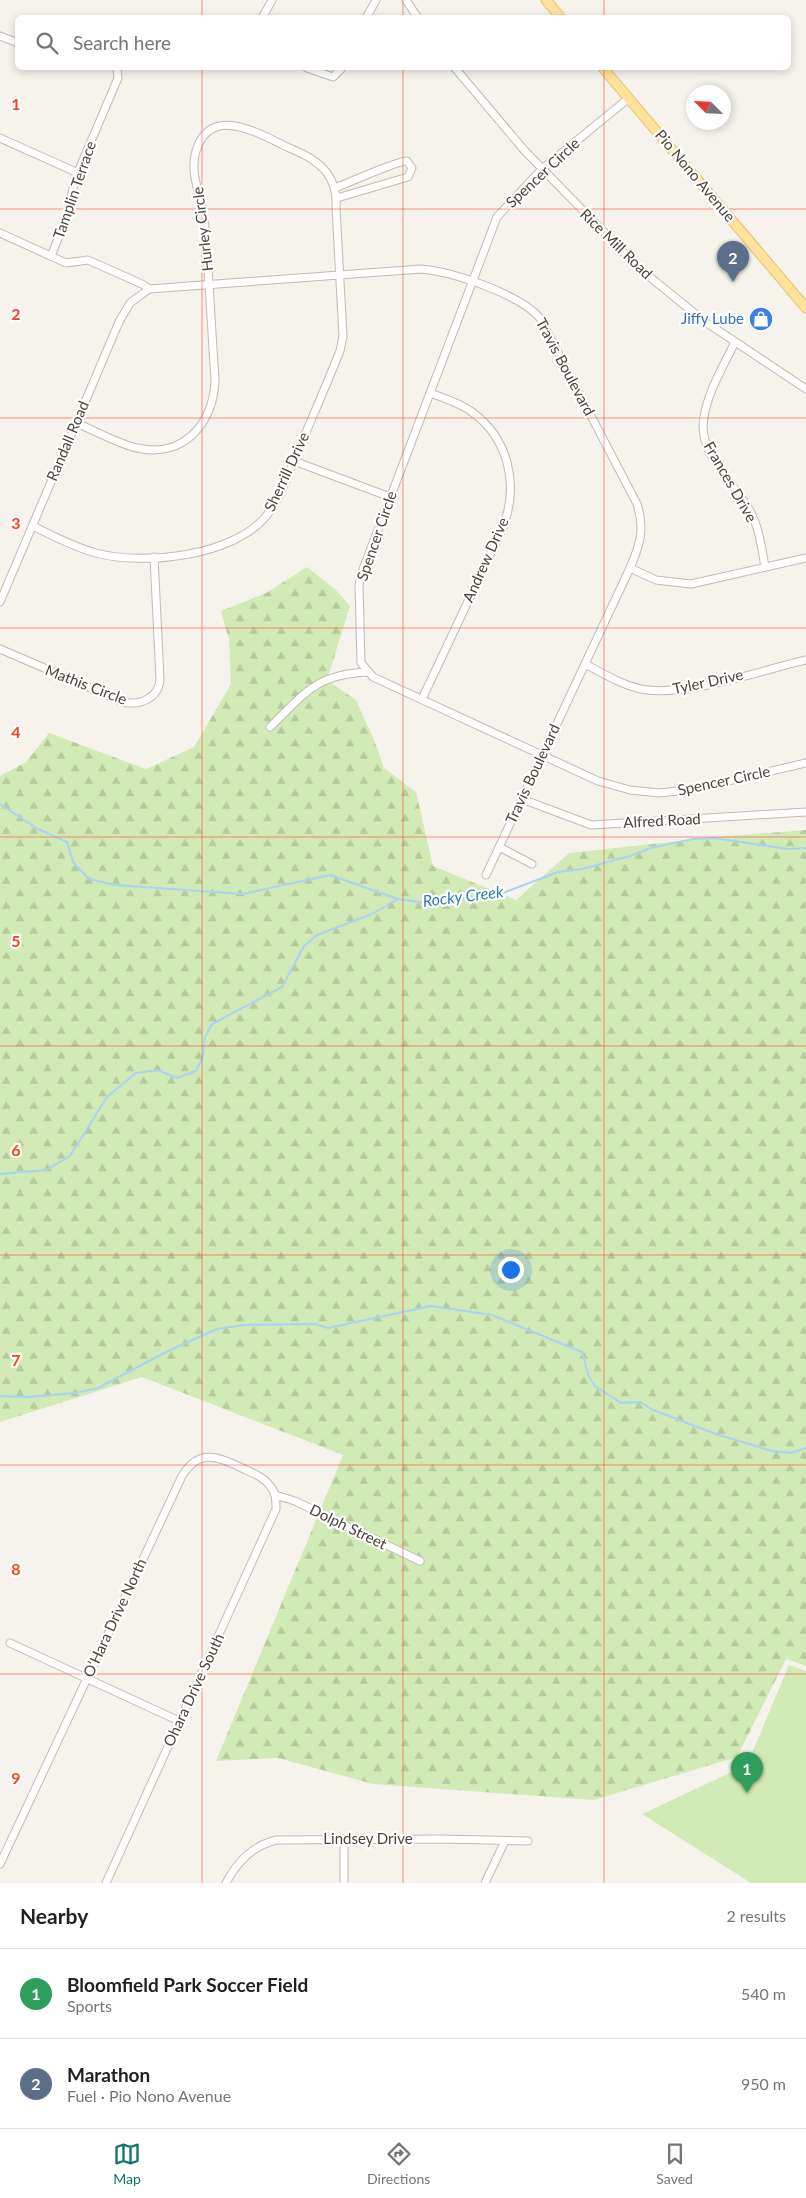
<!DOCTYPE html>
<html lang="en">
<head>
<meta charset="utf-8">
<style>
	:root { --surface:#fff; --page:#f2f2f2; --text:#202124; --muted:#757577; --line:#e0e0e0; --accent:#0f766e }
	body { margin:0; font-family:Lato,sans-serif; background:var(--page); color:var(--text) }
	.compass { position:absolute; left:686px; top:85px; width:45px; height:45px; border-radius:50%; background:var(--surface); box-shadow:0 2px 8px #0003; rotate:294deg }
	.you { position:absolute; left:510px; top:1269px; width:18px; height:18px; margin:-12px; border:4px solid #fff; border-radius:50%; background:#1a73e8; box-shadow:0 0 0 8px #1a73e833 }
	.badge { display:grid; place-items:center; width:32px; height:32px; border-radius:50%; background:var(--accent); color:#fff; font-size:16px; font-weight:700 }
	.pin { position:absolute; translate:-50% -41px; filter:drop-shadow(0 1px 2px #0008) }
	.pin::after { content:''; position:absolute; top:26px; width:18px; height:15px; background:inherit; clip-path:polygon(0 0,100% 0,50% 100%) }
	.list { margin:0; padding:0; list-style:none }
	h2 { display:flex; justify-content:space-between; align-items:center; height:65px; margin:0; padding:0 20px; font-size:21px }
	h2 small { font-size:16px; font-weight:400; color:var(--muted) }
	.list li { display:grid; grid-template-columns:32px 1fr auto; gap:15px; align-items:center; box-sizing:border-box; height:90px; padding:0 20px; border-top:1px solid var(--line) }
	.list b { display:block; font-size:19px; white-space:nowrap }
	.list p { margin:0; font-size:16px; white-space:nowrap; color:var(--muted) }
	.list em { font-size:16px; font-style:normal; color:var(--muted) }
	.icon { flex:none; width:28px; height:28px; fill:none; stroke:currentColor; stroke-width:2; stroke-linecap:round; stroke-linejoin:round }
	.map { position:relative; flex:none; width:806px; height:1883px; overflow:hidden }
	.search { position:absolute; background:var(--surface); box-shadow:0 2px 8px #0003; left:15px; right:15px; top:15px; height:55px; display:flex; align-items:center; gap:12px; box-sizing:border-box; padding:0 18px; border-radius:8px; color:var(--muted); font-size:19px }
	.sheet { height:245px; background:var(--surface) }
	nav { display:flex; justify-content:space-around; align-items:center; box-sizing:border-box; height:70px; border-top:1px solid var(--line); background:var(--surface); font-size:14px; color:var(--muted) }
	nav a { display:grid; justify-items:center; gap:2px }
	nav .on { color:var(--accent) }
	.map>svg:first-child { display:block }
	.forest { fill:url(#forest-firs) }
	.pitch { fill:#d2eab5 }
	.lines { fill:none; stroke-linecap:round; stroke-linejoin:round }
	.stream { stroke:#a9d4f2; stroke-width:2 }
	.minor-casing { stroke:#c2bbae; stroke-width:9 }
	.major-casing { stroke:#e6c16a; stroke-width:11 }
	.minor { stroke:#fff; stroke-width:7 }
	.major { stroke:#ffe39c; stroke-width:9 }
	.grid { fill:none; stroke:#fc3f1d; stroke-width:1; stroke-opacity:0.55 }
	.labels { text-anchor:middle; stroke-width:4.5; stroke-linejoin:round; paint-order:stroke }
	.street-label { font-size:15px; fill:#4b4439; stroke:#fff }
	.shop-label { font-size:15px; fill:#366cbe; stroke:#fff; text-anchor:end }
	.water-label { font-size:16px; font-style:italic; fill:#2e7ab2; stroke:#fff }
	.grid-label { font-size:16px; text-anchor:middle; font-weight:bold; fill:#fc3f1d; stroke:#fff; stroke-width:4.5; stroke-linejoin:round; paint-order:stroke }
</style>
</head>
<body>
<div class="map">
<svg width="806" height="1883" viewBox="0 0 806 1883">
	<defs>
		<pattern id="forest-firs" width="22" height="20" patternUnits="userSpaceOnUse" patternTransform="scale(1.25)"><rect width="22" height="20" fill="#d2eab5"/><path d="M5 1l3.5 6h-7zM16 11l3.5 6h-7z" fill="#b6ca9c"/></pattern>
	</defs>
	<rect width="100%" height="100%" fill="#f6f3ec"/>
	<path class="forest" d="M307,567L337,591L350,606L327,680L356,700L374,740L384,768L416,792L433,866L516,900L569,853L716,837L806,830V1666L786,1659L737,1757L594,1800L373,1784L278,1758L216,1761L343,1455L142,1377L0,1422V776L26,762L49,733L146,769L194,747L231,684L229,639L221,611L266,593Z"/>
	<path class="pitch" d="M789,1665L806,1671V1883H751L642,1814L747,1765Z"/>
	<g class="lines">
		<g class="stream">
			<path d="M0,804L38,829L67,842L73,862L89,879L115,885L243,894L330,875L398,899L425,903L500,894L558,872L582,869L630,856L651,848L693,839L714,838L788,849L806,848"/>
			<path d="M0,1174L46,1170L70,1156L107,1097L136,1073L158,1070L177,1078L196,1071L203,1057L205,1037L212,1024L282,987L304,946L317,935L372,914L398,899"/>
			<path d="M0,1396L27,1397L75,1393L98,1388L168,1351L217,1329L244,1325L315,1324L328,1328L431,1306L492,1315L582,1352L589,1377L595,1386L621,1403L640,1402L653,1410L716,1434L772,1451L791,1453L806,1448"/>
		</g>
		<g class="minor-casing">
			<g id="minor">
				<path d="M406,0L418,18"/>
				<path d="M262,18L272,0"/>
				<path d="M366,18L376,0"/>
				<path d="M0,36L18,43"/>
				<path d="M307,68L333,77L342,68"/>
				<path d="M455,68L524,150L640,269L704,321L806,389"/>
				<path d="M629,98L542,169L497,217L362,572L359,585L361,663L373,677L598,781L630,790L659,793L689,790L806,763"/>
				<path d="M0,138L78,173"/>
				<path d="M335,188C348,183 399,160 407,161L412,168L408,177L337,198"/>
				<path d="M0,233L66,263L88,260L144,285L149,289L421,269C454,272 519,294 540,318L637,504C645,529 640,545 630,568L486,875"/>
				<path d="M51,256L67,217L75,179L118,78L117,68"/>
				<path d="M735,342C724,365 708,391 704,417C697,455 734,481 750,511C759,527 762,549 765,567"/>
				<path d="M294,461L390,497"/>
				<path d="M33,526C53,536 74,547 96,553C144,566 235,556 267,515C281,498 288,474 297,454C311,420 326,386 340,351L343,336L336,208C337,195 335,184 327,173C316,158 298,152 283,145C256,132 210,105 196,151C189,171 201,198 204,218C209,271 211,324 215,378C215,421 185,459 137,448C116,443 96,431 76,423"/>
				<path d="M630,568L656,580L691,584L806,558"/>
				<path d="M0,602L119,322L130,303L149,289"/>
				<path d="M0,649L123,702C140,706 159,698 160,679L154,557"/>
				<path d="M585,664C603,673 621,685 641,689C682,698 763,670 806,660"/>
				<path d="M422,699L503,527C519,485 509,439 472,412C460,403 444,398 430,393"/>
				<path d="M270,727C305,693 316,674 368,672"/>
				<path d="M522,799L591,825L806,812"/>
				<path d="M499,847L532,864"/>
				<path d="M275,1495L295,1501L420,1561"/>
				<path d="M10,1643L179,1721"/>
				<path d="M0,1864L182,1476C200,1446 221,1458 246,1470C255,1474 265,1478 271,1487C276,1493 276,1501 276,1509L106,1883"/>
				<path d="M226,1883C237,1862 253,1845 277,1840L441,1839L528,1841"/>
				<path d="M344,1883V1839"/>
				<path d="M485,1883L505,1841"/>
			</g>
		</g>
		<g class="major-casing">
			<g id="major">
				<path d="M546,0L561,18"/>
				<path d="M603,68L806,308"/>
			</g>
		</g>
		<use href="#minor" class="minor"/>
		<use href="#major" class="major"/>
	</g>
	<path class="grid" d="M202,0V18M403,0V18M604,0V18M202,68V1883M403,68V1883M604,68V1883M0,209H806M0,418H806M0,628H806M0,837H806M0,1046H806M0,1255H806M0,1465H806M0,1674H806"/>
	<defs>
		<g id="shop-disc" transform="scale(1.25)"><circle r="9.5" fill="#3f7fe0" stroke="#fff"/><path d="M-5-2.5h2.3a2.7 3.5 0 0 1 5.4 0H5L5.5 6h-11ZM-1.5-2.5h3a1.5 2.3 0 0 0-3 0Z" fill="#fff"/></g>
	</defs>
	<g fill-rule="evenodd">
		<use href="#shop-disc" x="761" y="319"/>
	</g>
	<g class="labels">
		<g class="street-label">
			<text transform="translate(543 173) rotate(-43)" y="5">Spencer Circle</text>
			<text transform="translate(695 176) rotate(50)" y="5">Pio Nono Avenue</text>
			<text transform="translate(75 190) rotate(-71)" y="5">Tamplin Terrace</text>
			<text transform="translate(203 229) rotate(-97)" y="5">Hurley Circle</text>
			<text transform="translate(616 244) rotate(44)" y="5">Rice Mill Road</text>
			<text transform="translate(565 367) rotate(62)" y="5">Travis Boulevard</text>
			<text transform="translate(68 441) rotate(-67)" y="5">Randall Road</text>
			<text transform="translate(287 472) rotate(-65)" y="5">Sherrill Drive</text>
			<text transform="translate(730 482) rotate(60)" y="5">Frances Drive</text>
			<text transform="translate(377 536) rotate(-71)" y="5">Spencer Circle</text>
			<text transform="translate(486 560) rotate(-66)" y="5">Andrew Drive</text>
			<text transform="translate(708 682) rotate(-12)" y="5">Tyler Drive</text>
			<text transform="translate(86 685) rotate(21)" y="5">Mathis Circle</text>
			<text transform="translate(533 774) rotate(-65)" y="5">Travis Boulevard</text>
			<text transform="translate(724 781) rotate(-12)" y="5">Spencer Circle</text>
			<text transform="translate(662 821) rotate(-3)" y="5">Alfred Road</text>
			<text transform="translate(348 1527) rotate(26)" y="5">Dolph Street</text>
			<text transform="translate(115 1618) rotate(-65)" y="5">O’Hara Drive North</text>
			<text transform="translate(194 1690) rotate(-65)" y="5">Ohara Drive South</text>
			<text x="368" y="1844">Lindsey Drive</text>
		</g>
		<g class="shop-label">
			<text x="744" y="324">Jiffy Lube</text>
		</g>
		<g class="water-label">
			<text transform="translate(463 896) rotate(-7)" y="6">Rocky Creek</text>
		</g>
	</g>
	<g class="grid-label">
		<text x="16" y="110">1</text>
		<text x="16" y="320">2</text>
		<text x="16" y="529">3</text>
		<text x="16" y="738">4</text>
		<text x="16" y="947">5</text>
		<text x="16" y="1156">6</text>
		<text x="16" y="1366">7</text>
		<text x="16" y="1575">8</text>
		<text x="16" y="1784">9</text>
	</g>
</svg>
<svg class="compass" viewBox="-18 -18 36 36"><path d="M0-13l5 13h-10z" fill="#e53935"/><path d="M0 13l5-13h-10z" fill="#757577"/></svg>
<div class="you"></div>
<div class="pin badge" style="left:747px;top:1793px;background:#2e9e5b">1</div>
<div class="pin badge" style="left:733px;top:282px;background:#5c6f8a">2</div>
<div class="search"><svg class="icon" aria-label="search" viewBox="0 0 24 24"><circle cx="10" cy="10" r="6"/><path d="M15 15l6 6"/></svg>Search here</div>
</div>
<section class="sheet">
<h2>Nearby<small>2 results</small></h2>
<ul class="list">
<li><span class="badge" style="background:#2e9e5b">1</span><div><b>Bloomfield Park Soccer Field</b><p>Sports</p></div><em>540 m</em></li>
<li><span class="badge" style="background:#5c6f8a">2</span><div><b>Marathon</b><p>Fuel · Pio Nono Avenue</p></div><em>950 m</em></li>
</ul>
</section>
<nav>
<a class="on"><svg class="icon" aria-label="map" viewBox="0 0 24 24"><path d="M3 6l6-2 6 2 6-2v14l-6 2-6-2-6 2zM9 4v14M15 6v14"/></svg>Map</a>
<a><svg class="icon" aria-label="directions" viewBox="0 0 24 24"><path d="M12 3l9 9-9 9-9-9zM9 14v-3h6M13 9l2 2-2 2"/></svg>Directions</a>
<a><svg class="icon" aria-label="saved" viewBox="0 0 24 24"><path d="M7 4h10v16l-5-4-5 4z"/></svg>Saved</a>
</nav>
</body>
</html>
